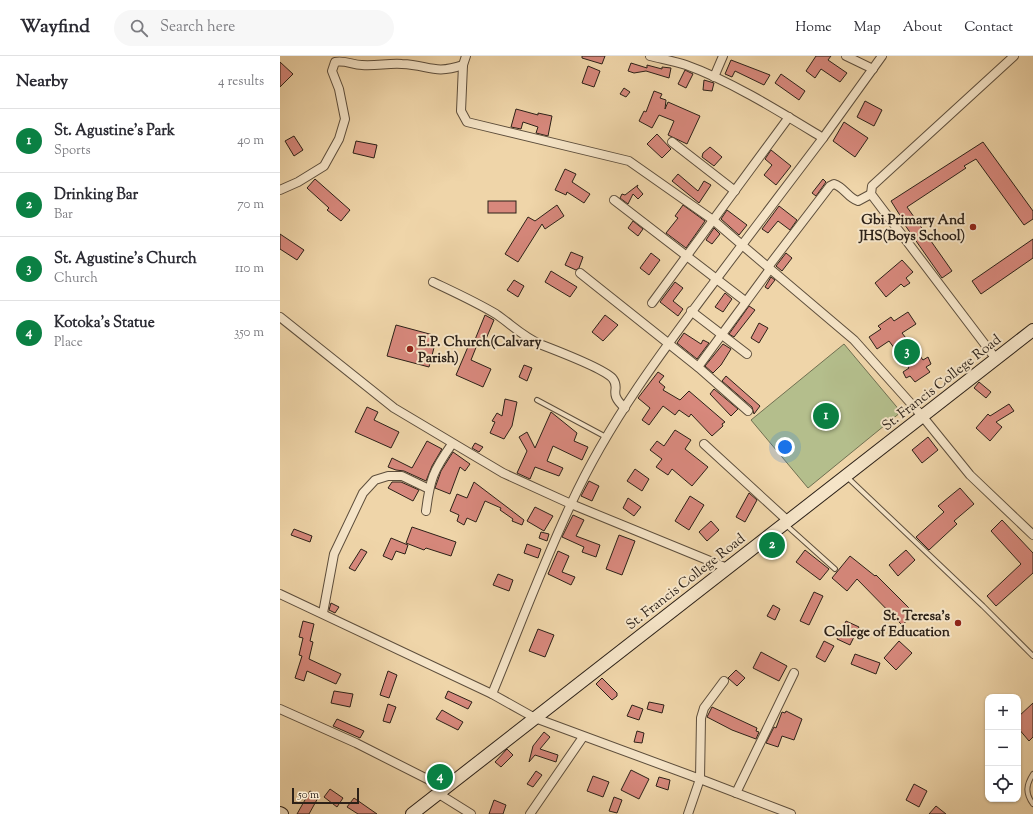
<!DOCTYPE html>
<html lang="en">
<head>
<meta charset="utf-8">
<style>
	:root { --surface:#fff; --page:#f7f7f7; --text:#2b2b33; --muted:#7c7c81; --line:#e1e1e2; --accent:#0b8043 }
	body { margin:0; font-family:"Sorts Mill Goudy",serif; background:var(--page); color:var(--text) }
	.controls { position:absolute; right:12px; bottom:12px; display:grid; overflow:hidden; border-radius:8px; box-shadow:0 1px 3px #0004 }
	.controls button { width:36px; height:36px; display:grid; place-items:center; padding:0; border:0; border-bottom:1px solid var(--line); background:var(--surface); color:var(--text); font:20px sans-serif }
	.scale { position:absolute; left:12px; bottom:10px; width:67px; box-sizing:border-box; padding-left:4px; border:2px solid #2c2118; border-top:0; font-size:11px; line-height:14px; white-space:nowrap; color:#2c2118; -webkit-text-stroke:3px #f5e4c7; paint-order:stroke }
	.you { position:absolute; left:505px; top:391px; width:14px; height:14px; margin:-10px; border:3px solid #fff; border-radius:50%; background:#1a73e8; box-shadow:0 0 0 6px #1a73e833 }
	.badge { display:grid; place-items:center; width:26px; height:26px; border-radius:50%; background:var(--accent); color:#fff; font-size:13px; font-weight:700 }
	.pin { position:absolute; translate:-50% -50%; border:2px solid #fff; box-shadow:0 1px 4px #0006 }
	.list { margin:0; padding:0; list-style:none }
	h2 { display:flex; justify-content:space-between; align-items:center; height:52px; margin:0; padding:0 16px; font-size:17px }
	h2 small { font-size:13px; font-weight:400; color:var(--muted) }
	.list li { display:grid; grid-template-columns:26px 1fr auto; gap:12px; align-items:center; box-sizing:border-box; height:64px; padding:0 16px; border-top:1px solid var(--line) }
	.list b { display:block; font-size:15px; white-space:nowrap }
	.list p { margin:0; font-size:13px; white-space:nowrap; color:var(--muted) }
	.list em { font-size:13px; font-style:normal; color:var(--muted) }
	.icon { flex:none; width:22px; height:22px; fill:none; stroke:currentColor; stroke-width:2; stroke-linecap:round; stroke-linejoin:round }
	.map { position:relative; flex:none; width:753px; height:758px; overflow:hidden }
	header { display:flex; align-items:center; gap:24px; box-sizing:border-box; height:56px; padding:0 20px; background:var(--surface); border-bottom:1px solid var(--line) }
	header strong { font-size:19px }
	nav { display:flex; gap:22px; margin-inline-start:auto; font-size:14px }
	.search { width:280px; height:36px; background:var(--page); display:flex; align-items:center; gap:10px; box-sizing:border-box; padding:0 14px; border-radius:22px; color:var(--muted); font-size:15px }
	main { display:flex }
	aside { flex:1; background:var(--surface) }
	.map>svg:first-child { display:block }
	.grass { fill:#b4be8c; stroke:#707052 }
	.building { fill:#d7887c; stroke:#2c2118 }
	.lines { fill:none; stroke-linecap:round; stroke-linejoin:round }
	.lane-casing { stroke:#5d4e3c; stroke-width:6 }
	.street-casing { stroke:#5d4e3c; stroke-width:10 }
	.secondary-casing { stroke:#2c2118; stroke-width:14 }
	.lane { stroke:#f5e4c7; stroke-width:4 }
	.street { stroke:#f5e4c7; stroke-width:8 }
	.secondary { stroke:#f5e4c7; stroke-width:12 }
	.poi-dot { fill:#8f2418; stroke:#f5e4c7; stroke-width:1.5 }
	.labels { text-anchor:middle; stroke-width:4; stroke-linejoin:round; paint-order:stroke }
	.poi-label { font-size:14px; font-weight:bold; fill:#2c2118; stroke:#f5e4c7; text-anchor:end }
	.street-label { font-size:14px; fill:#2c2118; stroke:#f5e4c7 }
</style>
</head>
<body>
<header>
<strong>Wayfind</strong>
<div class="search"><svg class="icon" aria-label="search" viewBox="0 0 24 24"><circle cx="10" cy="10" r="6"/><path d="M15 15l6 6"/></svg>Search here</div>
<nav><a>Home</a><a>Map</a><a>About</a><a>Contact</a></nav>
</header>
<main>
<aside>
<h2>Nearby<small>4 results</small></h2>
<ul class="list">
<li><span class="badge">1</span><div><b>St. Agustine's Park</b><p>Sports</p></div><em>40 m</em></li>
<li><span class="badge">2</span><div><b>Drinking Bar</b><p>Bar</p></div><em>70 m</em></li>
<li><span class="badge">3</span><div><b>St. Agustine's Church</b><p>Church</p></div><em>110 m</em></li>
<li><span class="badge">4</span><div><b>Kotoka's Statue</b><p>Place</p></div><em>350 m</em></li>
</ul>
</aside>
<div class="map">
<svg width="753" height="758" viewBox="0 0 753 758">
	<rect width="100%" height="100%" fill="#efd5a9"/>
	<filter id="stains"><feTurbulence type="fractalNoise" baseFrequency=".005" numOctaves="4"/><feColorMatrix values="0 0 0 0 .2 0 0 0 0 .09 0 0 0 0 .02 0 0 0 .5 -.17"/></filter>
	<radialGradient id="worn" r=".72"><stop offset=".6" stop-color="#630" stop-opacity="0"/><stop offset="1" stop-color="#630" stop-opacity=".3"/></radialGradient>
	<path class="grass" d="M564,288L621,356L528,432L471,364Z"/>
	<g class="building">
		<path d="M302,0H325L322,8L302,2Z"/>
		<path d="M536,0H551L548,4L567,17L560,26L541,13L535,22L526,15Z"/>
		<path d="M451,4L490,19L484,29L455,15L452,21L445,18Z"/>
		<path d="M0,6L13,18L0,31Z"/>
		<path d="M351,7L367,12V9L382,13V11L391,12L389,22L366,15L354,17L348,15Z"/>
		<path d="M308,10L320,15L314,31L302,27Z"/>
		<path d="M405,14L413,18L406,32L398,28Z"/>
		<path d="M501,18L525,35L519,44L495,27Z"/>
		<path d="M424,24L434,27L432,35L423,34Z"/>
		<path d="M344,32L350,36L346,41L340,38Z"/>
		<path d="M374,35L382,38L380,42L386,44L385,53L388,46L420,60L407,88L388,79L394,65L379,59L372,72L359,65L364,55L366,56Z"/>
		<path d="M585,45L602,54L594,70L577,61Z"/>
		<path d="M236,53L258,59V57L272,60L268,80L256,77L258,71L243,66L241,73L231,71Z"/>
		<path d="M564,66L588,82L575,101L553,85Z"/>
		<path d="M377,78L391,93L382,102L367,88Z"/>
		<path d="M14,80L23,94L14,100L5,85Z"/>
		<path d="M76,85L97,89L94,102L73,97Z"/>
		<path d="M703,86L753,155V163L744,169L696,103L684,110L686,112L627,151L672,215L662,222L620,162L621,161L611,145Z"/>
		<path d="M430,91L442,101L434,110L422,101L423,97Z"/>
		<path d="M491,94L511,110L496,129L484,119L492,109L485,103Z"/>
		<path d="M285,113L296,118L292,126L310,138L304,147L287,136L286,139L275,134Z"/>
		<path d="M398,118L418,135L424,125L431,129L419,147L392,125Z"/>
		<path d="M35,123L70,154L61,165L47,154L49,152L27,132Z"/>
		<path d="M543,123L546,126L536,140L532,137Z"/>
		<path d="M358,129L357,131L363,138L358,143L353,138L348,148L340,142L342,138L345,139Z"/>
		<rect x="208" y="145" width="28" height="12"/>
		<path d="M277,149L284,160L265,173L262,168L238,206L225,198L248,161L255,165Z"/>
		<path d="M403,149L425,165L406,192L386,177L398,162L395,160Z"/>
		<path d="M499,150L517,164L510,174L498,165L488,177L482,173Z"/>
		<path d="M447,154L467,169L459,179L441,163Z"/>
		<path d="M353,165L363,173L358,180L348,172Z"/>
		<path d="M434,172L440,178L432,188L426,184Z"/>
		<path d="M0,178L24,194L17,204L0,193Z"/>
		<path d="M753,183V202L701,238L692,225Z"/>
		<path d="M291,196L303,201L299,212L296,214L285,209Z"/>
		<path d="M371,197L380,204L369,219L360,212Z"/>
		<path d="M506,197L512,202L502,215L496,210Z"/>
		<path d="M622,204L633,216L626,222L630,227L624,231L621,228L606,241L595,227Z"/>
		<path d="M271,215L297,231L290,241L265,226Z"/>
		<path d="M491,221L495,224L488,233L485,231Z"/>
		<path d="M234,224L244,230L238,241L227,234Z"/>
		<path d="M395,226L403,232L393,245L403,253L398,260L380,246Z"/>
		<path d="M445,237L452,243L443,256L435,251Z"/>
		<path d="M469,250L475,254L454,281L449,278Z"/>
		<path d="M628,256L636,268L622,277L643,304L648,301L651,308L646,311L650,316L635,326L630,320L626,322L623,316L629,312L609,285L597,293L589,281L601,273L598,270L611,261L614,265Z"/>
		<path d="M205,259L214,264L203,290L194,286Z"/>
		<path d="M325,259L338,269L323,285L312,276Z"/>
		<path d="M479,267L488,272L479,287L471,282Z"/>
		<path d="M116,269L157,280L149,311L107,300Z"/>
		<path d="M404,277L421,288L423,284L429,287L417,303L397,287Z"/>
		<path d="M190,286L197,289L191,304L211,313L203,331L176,319Z"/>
		<path d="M443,288L451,293L441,309L433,317L425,310Z"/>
		<path d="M244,309L252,312L247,325L239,321Z"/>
		<path d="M378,316L384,320L379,326L385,331L383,334L400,344L409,335L445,366L442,368L443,370L432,380L411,358L409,361L399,354L395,359L383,350L369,369L362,364L370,352L358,342Z"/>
		<path d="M446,320L480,350L474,358L472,351L442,325Z"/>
		<path d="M699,326L711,336L706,342L694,332Z"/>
		<path d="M434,333L458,353L451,360L430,338Z"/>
		<path d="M225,343L237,346L232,370L224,383L210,377L215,366L212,365L217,357L222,360Z"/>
		<path d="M729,348L734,355L716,366L722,371L710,385L696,372L708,358L710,360Z"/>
		<path d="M87,351L98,356L94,364L119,376L111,392L75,376Z"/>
		<path d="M271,356L297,377L294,385L308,391L302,404L273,390L267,405L283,412L279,420L255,411L250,423L237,417L247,395L239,381L247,376L255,392Z"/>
		<path d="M395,374L411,384L405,393L428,411L412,430L392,413L388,419L376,411L382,403L370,394L377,385L384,390Z"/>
		<path d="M648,381L658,394L642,407L632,394Z"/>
		<path d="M147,385L162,393L152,410L146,425L124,415L116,414L108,411L112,402L132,412Z"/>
		<path d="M195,387L203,391L199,396L192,392Z"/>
		<path d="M173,396L190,408L185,415L180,411L170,438L155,432L161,415Z"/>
		<path d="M355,413L369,423L362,435L347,425Z"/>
		<path d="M309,425L319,430L312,445L301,440Z"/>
		<path d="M112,426H121L139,434L133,445L108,432Z"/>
		<path d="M194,426L244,464L242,469L232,465L233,463L220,454L221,452L205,445L196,466L187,462L184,469L177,465L179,459L170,455L177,438L187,442Z"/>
		<path d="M680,432L694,448L674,465L677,468L649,494L636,481L664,456L658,450Z"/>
		<path d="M469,437L477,444L465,466L456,461Z"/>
		<path d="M410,440L424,449L409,474L395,465Z"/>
		<path d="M348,442L361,451L354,460L343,452Z"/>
		<path d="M255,451L273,460L264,475L247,465Z"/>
		<path d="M293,459L304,464L296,480L320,489L316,501L302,496L304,491L282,481Z"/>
		<path d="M722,464L753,497V517L716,550L707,540L741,508L711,475Z"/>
		<path d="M431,465L439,474L427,485L419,476Z"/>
		<path d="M132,471L176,486L171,500L146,492L144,494L126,487Z"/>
		<path d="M14,473L32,480L30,486L11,479Z"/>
		<path d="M261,476L269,478L267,485L259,482Z"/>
		<path d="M339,479L355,485L342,519L326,513Z"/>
		<path d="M111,482L128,489L125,498L116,495L112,504L103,500Z"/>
		<path d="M247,488L261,493L258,502L244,497Z"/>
		<path d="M81,493L87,496L75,515L69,512Z"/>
		<path d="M525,494L549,513L540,524L516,506Z"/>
		<path d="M626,494L635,504L618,520L609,509Z"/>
		<path d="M278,495L289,500L282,516L295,521L291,529L268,518Z"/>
		<path d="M570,500L595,520L596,519L635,558L622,569L577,523L567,535L552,522Z"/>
		<path d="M218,518L233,524L229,535L213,529Z"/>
		<path d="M534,536L543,540L529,569L520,565Z"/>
		<path d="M51,547L59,551L55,557L49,554Z"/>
		<path d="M493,549L500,553L495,564L487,560Z"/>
		<path d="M23,565L34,568L30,585L33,586L29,603L61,618L56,628L27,615L24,625L15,622L22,600L19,599L23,582L19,581Z"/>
		<path d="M566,565L579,571L570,589L557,583Z"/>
		<path d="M258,573L274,579L265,601L249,595Z"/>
		<path d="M544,585L554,590L545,606L536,601Z"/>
		<path d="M619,585L632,597L616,614L604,602Z"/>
		<path d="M481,596L507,610L499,625L473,612Z"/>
		<path d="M575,598L600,607L596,618L571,608Z"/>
		<path d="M456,614L465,622L457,630L448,622Z"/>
		<path d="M108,615L117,619L109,642L100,639Z"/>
		<path d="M322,622L337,637V640L332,644L316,628Z"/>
		<path d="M54,635L73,638L70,651L51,647Z"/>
		<path d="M168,635L192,646L188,653L165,642Z"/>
		<path d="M369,646L384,649L382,657L367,653Z"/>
		<path d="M753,647V681L749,685L738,672V661Z"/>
		<path d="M108,648L116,651L110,667L103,665Z"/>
		<path d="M352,649L363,653L359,664L347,660Z"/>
		<path d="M432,651L477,672L476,675L479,676L476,683L452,674L427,661Z"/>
		<path d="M162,654L183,666L178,674L156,663Z"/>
		<path d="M506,655L522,663L514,684L502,680L498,691L486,687L494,671L496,672L502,656L505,657Z"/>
		<path d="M57,663L84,675L80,682L53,670Z"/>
		<path d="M357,675L364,677L362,687L354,686Z"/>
		<path d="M264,676L270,681L260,693L278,699L276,706L255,699L249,706L253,690Z"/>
		<path d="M227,693L233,699L221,711L215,706Z"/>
		<path d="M351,714L369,723L359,743L341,734Z"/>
		<path d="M256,715L262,719L253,731L247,728Z"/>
		<path d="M313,720L329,726L323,741L307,735Z"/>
		<path d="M379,721L390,724L388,734L376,730Z"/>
		<path d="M634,728L647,735L639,751L626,744Z"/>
		<path d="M50,733L63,742L57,751L44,741Z"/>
		<path d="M30,735L39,740L29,758H17Z"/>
		<path d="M334,741L342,744L337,757L329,755Z"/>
		<path d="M74,742L97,758H78L67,751Z"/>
		<path d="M214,744L226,749L223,758H209Z"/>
		<path d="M656,750L666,758H649Z"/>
	</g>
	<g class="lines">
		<g class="lane-casing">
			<g id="lane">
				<path d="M257,344L326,381"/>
				<path d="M567,421L703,550L753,600"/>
				<path d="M506,469L555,513"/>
				<path d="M753,718C746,729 745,737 753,748"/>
			</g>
		</g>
		<g class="street-casing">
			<g id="street">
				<path d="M186,0L183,9L181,55L187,66L349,105L433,164L462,189C400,272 334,354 291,448C262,510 238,575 212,638L255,662L420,723L421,662L424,652L444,625"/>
				<path d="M370,0C382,3 394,5 406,9C451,25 502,57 543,82"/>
				<path d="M566,0L593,13"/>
				<path d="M602,0L543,82L462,189L574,284L643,361L690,419L753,479"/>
				<path d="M434,21L443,0"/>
				<path d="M392,86L455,135"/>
				<path d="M0,134L18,126L44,110L59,83L65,63L59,33L52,15L55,6C66,4 72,9 82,9C96,10 109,7 122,8C149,9 154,19 183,9"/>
				<path d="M334,144L465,245"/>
				<path d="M488,211L550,130L554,128C564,131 568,142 578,145L591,138"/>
				<path d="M300,217L418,311L468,355"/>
				<path d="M153,226C174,236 196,246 216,258C232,269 243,281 262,289C275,294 327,314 333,323C341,334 327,336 345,352"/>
				<path d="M372,247L509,61"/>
				<path d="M411,255L467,298"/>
				<path d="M0,261L114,352L223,417L291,448L447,512"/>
				<path d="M716,303L591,138L592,130L734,0"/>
				<path d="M418,311L490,213"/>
				<path d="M424,388L508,465"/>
				<path d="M146,455C150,423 153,415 172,388"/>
				<path d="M0,538L212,638"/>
				<path d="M43,557L54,498L83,437L95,424L108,420H122L149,433"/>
				<path d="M0,653L76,687L165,732"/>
				<path d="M456,737L514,617"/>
				<path d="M159,738L191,758"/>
				<path d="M250,758L303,681"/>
				<path d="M408,758L420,723L511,758"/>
			</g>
		</g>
		<g class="secondary-casing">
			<g id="secondary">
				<path d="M0,757L2,758"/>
				<path d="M132,758L753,274"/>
			</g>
		</g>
		<use href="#lane" class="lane"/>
		<use href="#street" class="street"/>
		<use href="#secondary" class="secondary"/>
	</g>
	<g class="poi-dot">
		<circle cx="693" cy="171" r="4"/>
		<circle cx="130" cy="293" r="4"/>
		<circle cx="678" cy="567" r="4"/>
	</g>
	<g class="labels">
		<g class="poi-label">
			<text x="685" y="168">Gbi Primary And<tspan x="685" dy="16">JHS(Boys School)</tspan></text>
			<text x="138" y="290" text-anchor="start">E.P. Church(Calvary<tspan x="138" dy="16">Parish)</tspan></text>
			<text x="670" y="564">St. Teresa's<tspan x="670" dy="16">College of Education</tspan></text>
		</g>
		<g class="street-label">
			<text transform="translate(661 326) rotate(-38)" y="5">St. Francis College Road</text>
			<text transform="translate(405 525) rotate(-38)" y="5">St. Francis College Road</text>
		</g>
	</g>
	<rect width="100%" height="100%" filter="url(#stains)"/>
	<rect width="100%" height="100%" fill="url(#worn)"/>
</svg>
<div class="controls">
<button>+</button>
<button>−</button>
<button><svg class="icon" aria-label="locate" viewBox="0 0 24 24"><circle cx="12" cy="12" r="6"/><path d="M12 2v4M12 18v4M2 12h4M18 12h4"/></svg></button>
</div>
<div class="scale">50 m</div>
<div class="you"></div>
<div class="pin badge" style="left:546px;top:360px">1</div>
<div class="pin badge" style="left:492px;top:489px">2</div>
<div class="pin badge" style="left:627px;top:296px">3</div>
<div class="pin badge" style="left:160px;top:721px">4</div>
</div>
</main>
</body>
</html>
